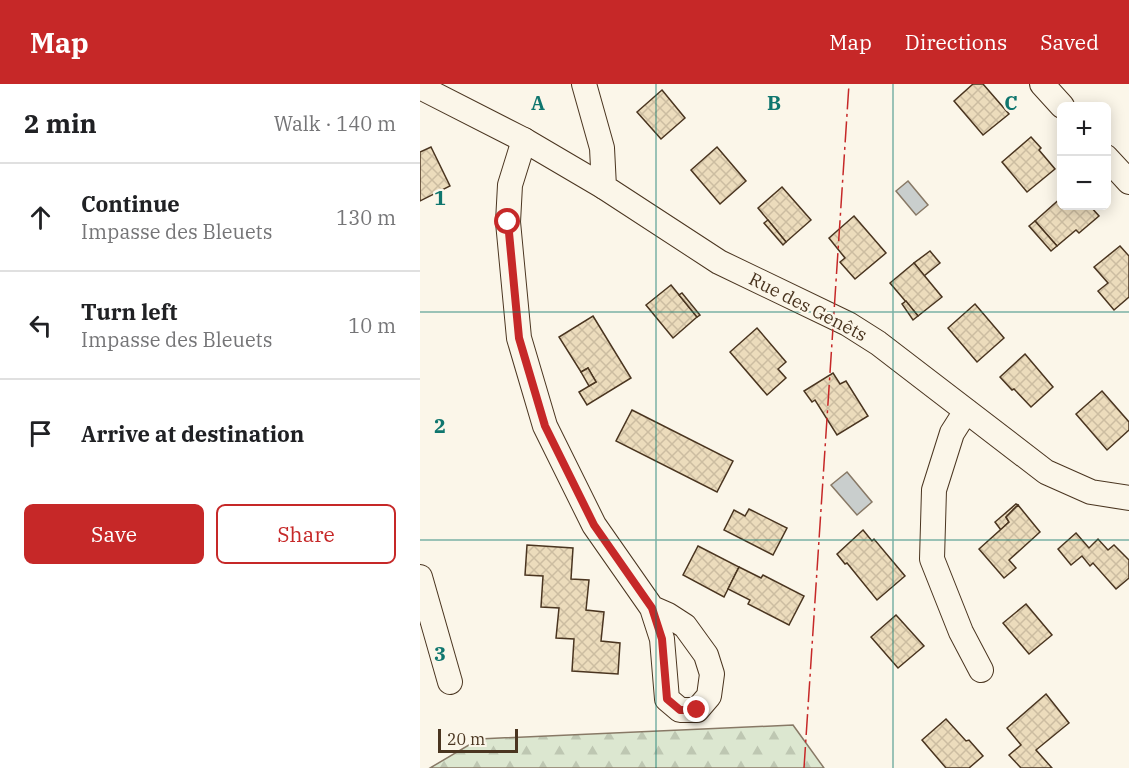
<!DOCTYPE html>
<html lang="en">
<head>
<meta charset="utf-8">
<style>
	:root { --surface:#fff; --page:#f2f2f2; --text:#202124; --muted:#757577; --line:#e0e0e0; --accent:#c62828 }
	body { margin:0; font-family:"IBM Plex Serif",serif; background:var(--page); color:var(--text) }
	.controls { position:absolute; right:18px; top:18px; display:grid; overflow:hidden; border-radius:9px; box-shadow:0 3px 15px #0003 }
	.controls button { width:54px; height:54px; display:grid; place-items:center; padding:0; border:0; border-bottom:2px solid var(--line); background:var(--surface); color:var(--text); font:30px sans-serif }
	.scale { position:absolute; left:18px; bottom:15px; width:80px; box-sizing:border-box; padding-left:6px; border:3px solid #4a3520; border-top:0; font-size:16px; line-height:21px; white-space:nowrap; color:#4a3520; -webkit-text-stroke:4px #fbf6e9; paint-order:stroke }
	.stop { position:absolute; width:18px; height:18px; margin:-14px; border:4px solid #c62828; border-radius:50%; background:#fff }
	.stop.end { background:#c62828; border-color:#fff; box-shadow:0 2px 6px #0008 }
	.list { margin:0; padding:0; list-style:none }
	h2 { display:flex; justify-content:space-between; align-items:center; height:78px; margin:0; padding:0 24px; font-size:26px }
	h2 small { font-size:20px; font-weight:400; color:var(--muted) }
	.list li { display:grid; grid-template-columns:39px 1fr auto; gap:18px; align-items:center; box-sizing:border-box; height:108px; padding:0 24px; border-top:2px solid var(--line) }
	.list b { display:block; font-size:22px; white-space:nowrap }
	.list p { margin:0; font-size:20px; white-space:nowrap; color:var(--muted) }
	.list em { font-size:20px; font-style:normal; color:var(--muted) }
	.actions { display:flex; gap:12px; padding:18px 24px }
	.actions a { flex:1; padding:14px 0; border:2px solid var(--accent); border-radius:9px; text-align:center; font-size:21px; color:var(--accent) }
	.actions .main { background:var(--accent); color:#fff }
	.icon { flex:none; width:33px; height:33px; fill:none; stroke:currentColor; stroke-width:2; stroke-linecap:round; stroke-linejoin:round }
	.map { position:relative; flex:none; width:709px; height:684px; overflow:hidden }
	header { display:flex; align-items:center; gap:36px; box-sizing:border-box; height:84px; padding:0 30px; background:var(--accent); color:#fff }
	header strong { font-size:28px }
	nav { display:flex; gap:33px; margin-inline-start:auto; font-size:21px }
	main { display:flex }
	aside { flex:1; background:var(--surface) }
	.map>svg:first-child { display:block }
	.forest { fill:url(#forest-firs); stroke:#887966; stroke-width:1.5 }
	.water { fill:#c9cecd; stroke:#887966; stroke-width:1.5 }
	.building { fill:url(#building-cross-hatch); stroke:#4a3520; stroke-width:1.5 }
	.lines { fill:none; stroke-linecap:round; stroke-linejoin:round }
	.minor-casing { stroke:#4a3520; stroke-width:26 }
	.minor { stroke:#fbf6e9; stroke-width:24 }
	.power { stroke:#c62828; stroke-width:1.5; stroke-dasharray:21 4.5 3 4.5; stroke-linecap:butt }
	.route { stroke:#c62828; stroke-width:8 }
	.grid { fill:none; stroke:#0f766e; stroke-width:1.5; stroke-opacity:0.55 }
	.labels { text-anchor:middle; stroke-width:4.5; stroke-linejoin:round; paint-order:stroke }
	.street-label { font-size:18px; fill:#4a3520; stroke:#fbf6e9 }
	.grid-label { font-size:20px; text-anchor:middle; font-weight:bold; fill:#0f766e; stroke:#fbf6e9; stroke-width:4.5; stroke-linejoin:round; paint-order:stroke }
</style>
</head>
<body>
<header>
<strong>Map</strong>
<nav><a>Map</a><a>Directions</a><a>Saved</a></nav>
</header>
<main>
<aside>
<h2>2 min<small>Walk · 140 m</small></h2>
<ul class="list">
<li><svg class="icon" aria-label="ahead" viewBox="0 0 24 24"><path d="M12 20V5M6 11l6-6 6 6"/></svg><div><b>Continue</b><p>Impasse des Bleuets</p></div><em>130 m</em></li>
<li><svg class="icon" aria-label="left" viewBox="0 0 24 24"><path d="M17 20v-9H6M10 6l-5 5 5 5"/></svg><div><b>Turn left</b><p>Impasse des Bleuets</p></div><em>10 m</em></li>
<li><svg class="icon" aria-label="arrive" viewBox="0 0 24 24"><path d="M6 21V4h12l-3 4 3 4H6"/></svg><div><b>Arrive at destination</b></div></li>
</ul>
<div class="actions"><a class="main">Save</a><a>Share</a></div>
</aside>
<div class="map">
<svg width="709" height="684" viewBox="0 0 709 684">
	<defs>
		<pattern id="forest-firs" width="22" height="20" patternUnits="userSpaceOnUse" patternTransform="scale(1.5)"><rect width="22" height="20" fill="#dce7d0"/><path d="M5 1l3.5 6h-7zM16 11l3.5 6h-7z" fill="#bec7b2"/></pattern>
		<pattern id="building-cross-hatch" width="8" height="8" patternUnits="userSpaceOnUse" patternTransform="scale(1.5)"><rect width="8" height="8" fill="#ecdcbc"/><path d="M0 0l8 8M0 8l8-8" fill="none" stroke="#ccbda1"/></pattern>
	</defs>
	<rect width="100%" height="100%" fill="#fbf6e9"/>
	<path class="forest" d="M373,641L404,684H10L59,655Z"/>
	<g class="water">
		<path d="M488,97L508,121L496,131L476,107Z"/>
		<path d="M427,388L452,418L437,431L411,401Z"/>
	</g>
	<g class="building">
		<path d="M553,0H563L589,30L563,51L534,17Z"/>
		<path d="M242,6L265,34L241,55L217,28Z"/>
		<path d="M611,53L621,64L619,66L635,85L607,108L582,78Z"/>
		<path d="M11,63L30,102L0,117V68Z"/>
		<path d="M297,63L326,97L300,120L271,86Z"/>
		<path d="M362,103L391,136L366,158L338,124Z"/>
		<path d="M642,113V122H670L679,132L659,149L656,146L637,162L615,137Z"/>
		<path d="M434,132L466,169L435,195L420,178L425,174L409,154Z"/>
		<path d="M348,136L366,158L363,161L344,139Z"/>
		<path d="M615,137L637,162L631,167L609,142Z"/>
		<path d="M700,162L709,172V213L694,226L678,207L688,199L674,183Z"/>
		<path d="M510,167L520,179L504,192L494,179Z"/>
		<path d="M494,179L522,213L498,232L470,199Z"/>
		<path d="M251,201L277,233L253,254L226,221Z"/>
		<path d="M262,209L280,231L277,233L259,211Z"/>
		<path d="M486,217L498,232L493,236L482,220Z"/>
		<path d="M555,220L584,254L557,278L528,244Z"/>
		<path d="M173,232L211,294L167,321L159,308L176,298L168,284L161,288L139,253Z"/>
		<path d="M337,244L366,278L358,285L366,294L347,311L310,268Z"/>
		<path d="M605,270L633,303L611,323L594,305L592,306L580,293Z"/>
		<path d="M168,284L176,298L169,302L161,288Z"/>
		<path d="M413,289L420,300L426,297L448,332L417,351L395,316L392,318L384,307Z"/>
		<path d="M682,307L709,338V346L687,366L656,330Z"/>
		<path d="M212,326L313,377L297,408L196,357Z"/>
		<path d="M596,420L598,421L586,433L589,438L581,446L575,438Z"/>
		<path d="M598,421L620,448L589,476L596,484L584,494L559,465L589,438L586,433Z"/>
		<path d="M329,425L367,444L353,471L304,446L314,426L325,432Z"/>
		<path d="M443,446L452,457L454,455L485,492L457,516L427,479L425,480L417,470Z"/>
		<path d="M656,449L669,464L678,455L688,466L694,461L709,476V494L696,505L673,479L670,482L662,472L651,481L638,465Z"/>
		<path d="M107,461L153,464L151,495L169,496L166,526L184,528L181,557L200,559L198,590L152,587L154,555L136,554L139,524L121,523L123,492L105,491Z"/>
		<path d="M278,462L319,483L304,513L263,491Z"/>
		<path d="M319,483L341,494L343,491L384,512L369,541L328,520L330,516L308,505Z"/>
		<path d="M606,520L632,551L609,570L583,539Z"/>
		<path d="M476,531L504,562L478,584L451,553Z"/>
		<path d="M626,610L649,639L616,666L632,684H601L589,671L601,661L587,644Z"/>
		<path d="M526,635L546,657L549,656L563,672L549,684H526L502,656Z"/>
	</g>
	<g class="lines">
		<g class="minor-casing">
			<g id="minor">
				<path d="M164,0L182,64L184,103L299,178L428,240L458,259L626,388L671,408L709,414"/>
				<path d="M622,0L642,22"/>
				<path d="M0,3L104,56L184,103"/>
				<path d="M104,56L90,101L88,138L99,254L125,342L174,441L232,524L242,555L247,615L260,626H277L289,612L292,590L286,571L265,542L248,531L232,524"/>
				<path d="M686,73L709,98"/>
				<path d="M546,327L532,349L514,406L512,475L541,548L561,586"/>
				<path d="M0,493L30,598"/>
			</g>
		</g>
		<use href="#minor" class="minor"/>
		<path class="power" d="M384,684L429,0"/>
	</g>
	<g class="lines">
		<path class="route" d="M88,138L99,254L125,342L174,441L232,524L242,555L247,615L260,626H277"/>
	</g>
	<path class="grid" d="M236,0V684M473,0V684M0,228H709M0,456H709"/>
	<g class="labels">
		<g class="street-label">
			<text transform="translate(388 223) rotate(27)" y="6">Rue des Genêts</text>
		</g>
	</g>
	<g class="grid-label">
		<text x="118" y="26">A</text>
		<text x="354" y="26">B</text>
		<text x="591" y="26">C</text>
		<text x="20" y="121">1</text>
		<text x="20" y="349">2</text>
		<text x="20" y="577">3</text>
	</g>
</svg>
<div class="controls">
<button>+</button>
<button>−</button>
</div>
<div class="scale">20 m</div>
<div class="stop" style="left:88px;top:138px"></div>
<div class="stop end" style="left:277px;top:626px"></div>
</div>
</main>
</body>
</html>
